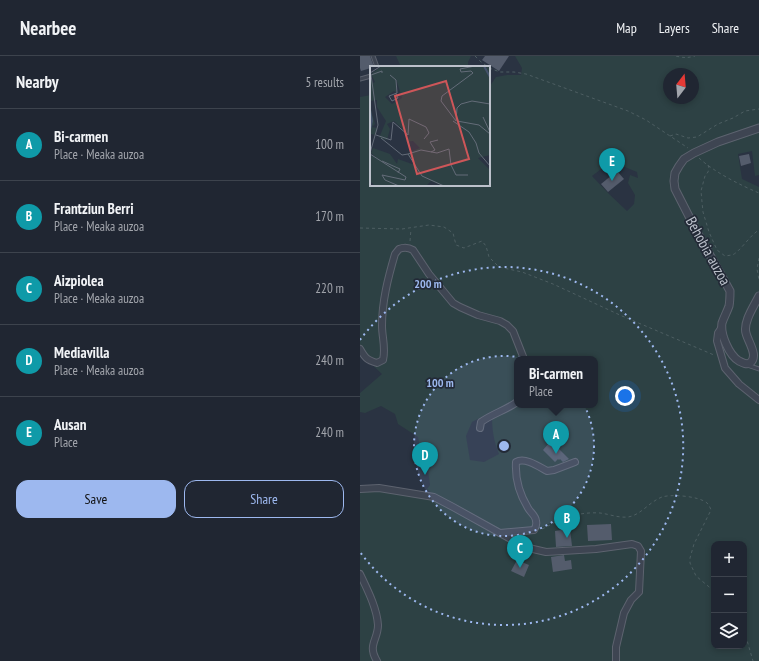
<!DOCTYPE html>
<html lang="en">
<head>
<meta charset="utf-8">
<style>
	:root { --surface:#202632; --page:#2d323e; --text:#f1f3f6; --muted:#a2a5ac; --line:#3d434d; --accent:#9db8ef }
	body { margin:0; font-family:"PT Sans Narrow",sans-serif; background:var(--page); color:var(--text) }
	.controls { position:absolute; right:12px; bottom:12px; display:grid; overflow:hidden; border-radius:8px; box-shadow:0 2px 6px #0003 }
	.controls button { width:36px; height:36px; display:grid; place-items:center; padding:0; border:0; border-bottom:1px solid var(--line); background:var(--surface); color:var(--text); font:20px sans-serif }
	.compass { position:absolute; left:303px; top:12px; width:36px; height:36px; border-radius:50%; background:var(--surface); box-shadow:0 2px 6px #0003; rotate:16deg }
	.you { position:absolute; left:265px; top:340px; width:14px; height:14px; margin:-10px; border:3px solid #fff; border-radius:50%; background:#1a73e8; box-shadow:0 0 0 6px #1a73e833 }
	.badge { display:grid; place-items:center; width:26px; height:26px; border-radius:50%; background:var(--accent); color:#fff; font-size:13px; font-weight:700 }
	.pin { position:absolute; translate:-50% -33px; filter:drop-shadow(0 1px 2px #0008) }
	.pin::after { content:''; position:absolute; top:21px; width:14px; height:12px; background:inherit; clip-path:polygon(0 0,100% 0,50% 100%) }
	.popup { position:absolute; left:154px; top:300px; width:84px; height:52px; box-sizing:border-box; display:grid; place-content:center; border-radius:8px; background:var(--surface); filter:drop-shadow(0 1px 3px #0005); font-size:13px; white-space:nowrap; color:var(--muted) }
	.popup b { font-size:15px; color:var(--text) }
	.popup::after { content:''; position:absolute; left:50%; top:100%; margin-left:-8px; border:8px solid transparent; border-top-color:var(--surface) }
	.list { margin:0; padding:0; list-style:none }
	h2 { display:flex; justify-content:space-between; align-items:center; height:52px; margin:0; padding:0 16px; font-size:17px }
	h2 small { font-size:13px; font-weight:400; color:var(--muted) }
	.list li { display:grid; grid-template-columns:26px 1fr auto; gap:12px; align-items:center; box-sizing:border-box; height:72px; padding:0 16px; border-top:1px solid var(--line) }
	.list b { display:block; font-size:15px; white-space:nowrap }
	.list p { margin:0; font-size:13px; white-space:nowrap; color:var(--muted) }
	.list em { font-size:13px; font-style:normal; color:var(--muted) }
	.actions { display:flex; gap:8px; padding:12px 16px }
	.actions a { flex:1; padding:9px 0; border:1px solid var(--accent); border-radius:12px; text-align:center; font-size:14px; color:var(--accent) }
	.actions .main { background:var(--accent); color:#111 }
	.icon { flex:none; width:22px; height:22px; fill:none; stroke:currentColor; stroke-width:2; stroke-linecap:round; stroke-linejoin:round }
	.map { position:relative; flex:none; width:399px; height:605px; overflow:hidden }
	header { display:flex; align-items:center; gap:24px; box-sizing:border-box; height:56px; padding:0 20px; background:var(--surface); border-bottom:1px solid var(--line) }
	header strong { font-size:19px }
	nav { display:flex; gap:22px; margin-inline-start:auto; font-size:14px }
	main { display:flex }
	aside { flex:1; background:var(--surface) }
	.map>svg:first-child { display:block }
	.green { fill:#2d4144; fill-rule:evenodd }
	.building { fill:#545c6c }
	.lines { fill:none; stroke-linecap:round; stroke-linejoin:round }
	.service-casing { stroke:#5d636f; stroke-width:5 }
	.minor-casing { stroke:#5d636f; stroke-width:8 }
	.tertiary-casing { stroke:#5d636f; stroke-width:9 }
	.path { stroke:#4d5e62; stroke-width:1; stroke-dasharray:3 3; stroke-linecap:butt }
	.service { stroke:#3e4552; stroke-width:3 }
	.minor { stroke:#3e4552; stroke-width:6 }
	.tertiary { stroke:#3e4552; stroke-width:7 }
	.ring { fill:none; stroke:#9db8ef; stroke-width:2; stroke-dasharray:2 4 }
	.labels { text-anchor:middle; stroke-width:3.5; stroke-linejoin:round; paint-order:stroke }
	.street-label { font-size:15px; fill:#bcc1cb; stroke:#232a37 }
	.inset-river { fill:none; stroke:#44526b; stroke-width:2 }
	.inset-road { fill:none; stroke:#646c79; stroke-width:1 }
	.view { fill:#ce5659; fill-opacity:0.15; stroke:#ce5659; stroke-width:2 }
	.inset-edge { fill:none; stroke:#bcc1cb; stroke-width:2 }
	.centre { fill:#9db8ef; stroke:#232a37; stroke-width:2 }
	.ring-label { font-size:12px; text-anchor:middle; font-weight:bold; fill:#9db8ef; stroke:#232a37; stroke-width:3.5; stroke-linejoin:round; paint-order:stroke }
</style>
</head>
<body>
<header>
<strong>Nearbee</strong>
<nav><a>Map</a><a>Layers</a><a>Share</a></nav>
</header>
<main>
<aside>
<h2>Nearby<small>5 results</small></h2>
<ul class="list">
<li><span class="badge" style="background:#0f9aa8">A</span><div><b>Bi-carmen</b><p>Place · Meaka auzoa</p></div><em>100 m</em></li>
<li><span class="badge" style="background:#0f9aa8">B</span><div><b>Frantziun Berri</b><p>Place · Meaka auzoa</p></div><em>170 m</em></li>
<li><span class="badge" style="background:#0f9aa8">C</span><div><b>Aizpiolea</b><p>Place · Meaka auzoa</p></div><em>220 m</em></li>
<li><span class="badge" style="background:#0f9aa8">D</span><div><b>Mediavilla</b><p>Place · Meaka auzoa</p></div><em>240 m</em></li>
<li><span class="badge" style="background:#0f9aa8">E</span><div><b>Ausan</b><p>Place</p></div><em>240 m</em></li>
</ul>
<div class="actions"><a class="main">Save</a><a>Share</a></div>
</aside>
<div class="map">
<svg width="399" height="605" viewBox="0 0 399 605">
	<rect width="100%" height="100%" fill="#2a3342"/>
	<g class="green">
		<path d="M36,0H111L108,6V11H41Z"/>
		<path d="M155,0H399V119L395,120L392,95L378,98L382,123L399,131V605H0V435L6,434L75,440L67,433L70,429L68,414L62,402L58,381L38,368L35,358L21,350L5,357L0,356V337L22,318L4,301L0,294V41L11,39V129H129V30H130L136,21L147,19H161L162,12ZM309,18H333V42H309ZM249,107H255L277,116L278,122L270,119L268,127L275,139L274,148L267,155L249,138L232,120ZM157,303H235V349H157L132,361C132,374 134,386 139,398L124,406L110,404L106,380L112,366L157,343ZM354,488H384V590H354Z"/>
	</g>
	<g class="building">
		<path d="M0,0H10L14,11L1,15L0,12Z"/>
		<path d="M125,0H149L139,15L122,4Z"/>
		<path d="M389,98L391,107L381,110L379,100Z"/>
		<path d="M257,115L264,123L248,136L241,128Z"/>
		<path d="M191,380L195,384L193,387L209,403L203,406L200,403L199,404L198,403L195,406L183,394L189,387L186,384Z"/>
		<path d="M251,468L252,484L228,485L227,469Z"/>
		<path d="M209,469V473H210L212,490L196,491L195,475L201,474V470Z"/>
		<path d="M204,499L205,505L211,504L212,513L193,516L191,501Z"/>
		<path d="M157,504L169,509L164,521L151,515Z"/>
	</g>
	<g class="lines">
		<g class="service-casing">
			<g id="service">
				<path d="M13,0L17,11"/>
				<path d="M0,23L11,20"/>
				<path d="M388,308L390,310L399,313"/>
			</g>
		</g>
		<g class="minor-casing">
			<g id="minor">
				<path d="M362,271L358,277L357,285L365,312L379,328L399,344"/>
				<path d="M0,293C5,302 7,304 17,307L23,304C26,292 22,281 22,270C22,245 28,222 35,198L39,193C44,191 48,191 53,194L69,218L93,247L100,251L118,259L140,265L147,269L153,275L164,303"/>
				<path d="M120,372L121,366C132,358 146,354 157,346"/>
				<path d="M0,433L19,432L74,441L93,451L158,487L173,493L186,496L236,493L272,488L278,490L281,495L279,536L271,544L264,557L256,591V605"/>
				<path d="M140,477L174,474C176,471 177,469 176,465C176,460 170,456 168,452C160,439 155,422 156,406C165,401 178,410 187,415L194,414L215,406"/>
				<path d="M0,518C7,533 17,552 18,569C18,584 7,589 17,605"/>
			</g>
		</g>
		<g class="tertiary-casing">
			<path id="tertiary" d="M399,72L358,86L334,97L324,103L319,110L315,117L314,125L315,133L337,176L370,235C370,240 370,245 369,250C367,256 364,261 362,267C360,278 369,299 379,305C383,307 386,309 390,307C399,300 388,286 386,277C383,266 394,250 399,240"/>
		</g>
		<g class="path">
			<path d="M115,0L120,5L128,11"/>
			<path d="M316,0C323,2 328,2 335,0"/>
			<path d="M129,12L140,16H154L166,18L268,55L286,64L328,92"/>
			<path d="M310,80L316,78L328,82L337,81L358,68L373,62L385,55L399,53"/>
			<path d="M339,102C354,116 380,129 399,137"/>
			<path d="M348,109L349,112L348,116L345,120L341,135L342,146L343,156L349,176L357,194L365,200C366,200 371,199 372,199C379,197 390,179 399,174"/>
			<path d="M0,172L42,173L69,169L84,171L93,177L96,189L104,192L122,185L126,190L129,201L139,211L162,216L193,228L262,260L354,299"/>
			<path d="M50,185L51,173"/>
			<path d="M399,202L397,213L399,224"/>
			<path d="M182,473C187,471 191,468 196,466C209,459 226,456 240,457C249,458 258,462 268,461C281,459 289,446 302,441C311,438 339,440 347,447C349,449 350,451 351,454L334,488L330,502V507L336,520L354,535"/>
			<path d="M384,574L393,605"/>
		</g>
		<use href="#service" class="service"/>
		<use href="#minor" class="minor"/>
		<use href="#tertiary" class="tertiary"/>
	</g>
	<circle cx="144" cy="390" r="90" fill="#9db8ef" fill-opacity=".12"/>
	<g class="ring">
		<circle cx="144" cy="390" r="90"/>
		<path d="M0 284A179 179 0 1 1 0 496"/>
	</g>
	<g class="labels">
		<g class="street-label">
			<text transform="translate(348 195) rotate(61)" y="5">Behobia auzoa</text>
		</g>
	</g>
	<g transform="translate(10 10)">
		<rect width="120" height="120" fill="#2a3342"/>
		<path d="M12,0H120V89L108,92L120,104V120H73L61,115L56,120H5L0,115V88L6,91L1,87L3,82L20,88L27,98L28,93L42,98L44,96L39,90L40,86L50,82L43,75L36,76L40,70L24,55L17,58L20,63L17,74L9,72L16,55L7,41V34L0,35V9L3,17L5,16L1,8ZM26,13L32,32L22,38L15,31L24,25L26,27ZM0,40L5,58L2,61L7,62L5,69L1,68L0,72Z" fill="#2d4144" fill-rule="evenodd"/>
		<path class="inset-river" d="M114,0L120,11M0,18V34M0,44L2,55L0,64"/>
		<path class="inset-road" d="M105,0L90,3L91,6L101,5L103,7L72,30L71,35L86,55L87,42L91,38L102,35L120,38M0,7L11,0M1,9L12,5V7M20,9L26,14L27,27L19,30L22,35L28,32L26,28M113,51L120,66M83,55L99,66L106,77L109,87L120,100M87,55L109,59L120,68M6,69L21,74L23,56L38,69M38,69L39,53L56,61L59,67L54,73M11,72L32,89L38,88L52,110L74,120M61,86L65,84L60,76L68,74M0,87L8,59L1,9M0,88L36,111L35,114L12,109L15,114L29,120M38,88L51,84L67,87L79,83L81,99L86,109H98M12,95L30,103L28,107"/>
		<path class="view" d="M76,15L99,93L47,108L25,30Z"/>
		<rect width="120" height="120" class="inset-edge"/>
	</g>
	<circle cx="144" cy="390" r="6" class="centre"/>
	<g class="ring-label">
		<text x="68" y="232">200 m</text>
		<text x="80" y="331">100 m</text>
	</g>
</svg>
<div class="controls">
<button>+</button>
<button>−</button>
<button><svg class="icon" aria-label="layers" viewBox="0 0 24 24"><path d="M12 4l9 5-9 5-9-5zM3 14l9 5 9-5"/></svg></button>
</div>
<svg class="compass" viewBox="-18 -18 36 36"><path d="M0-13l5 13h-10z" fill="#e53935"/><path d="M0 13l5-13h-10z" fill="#a2a5ac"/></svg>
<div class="you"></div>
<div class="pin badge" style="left:196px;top:398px;background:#0f9aa8">A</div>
<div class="popup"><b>Bi-carmen</b>Place</div>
<div class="pin badge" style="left:207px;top:482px;background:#0f9aa8">B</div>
<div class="pin badge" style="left:160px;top:512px;background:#0f9aa8">C</div>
<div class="pin badge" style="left:65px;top:419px;background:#0f9aa8">D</div>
<div class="pin badge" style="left:252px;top:125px;background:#0f9aa8">E</div>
</div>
</main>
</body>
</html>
